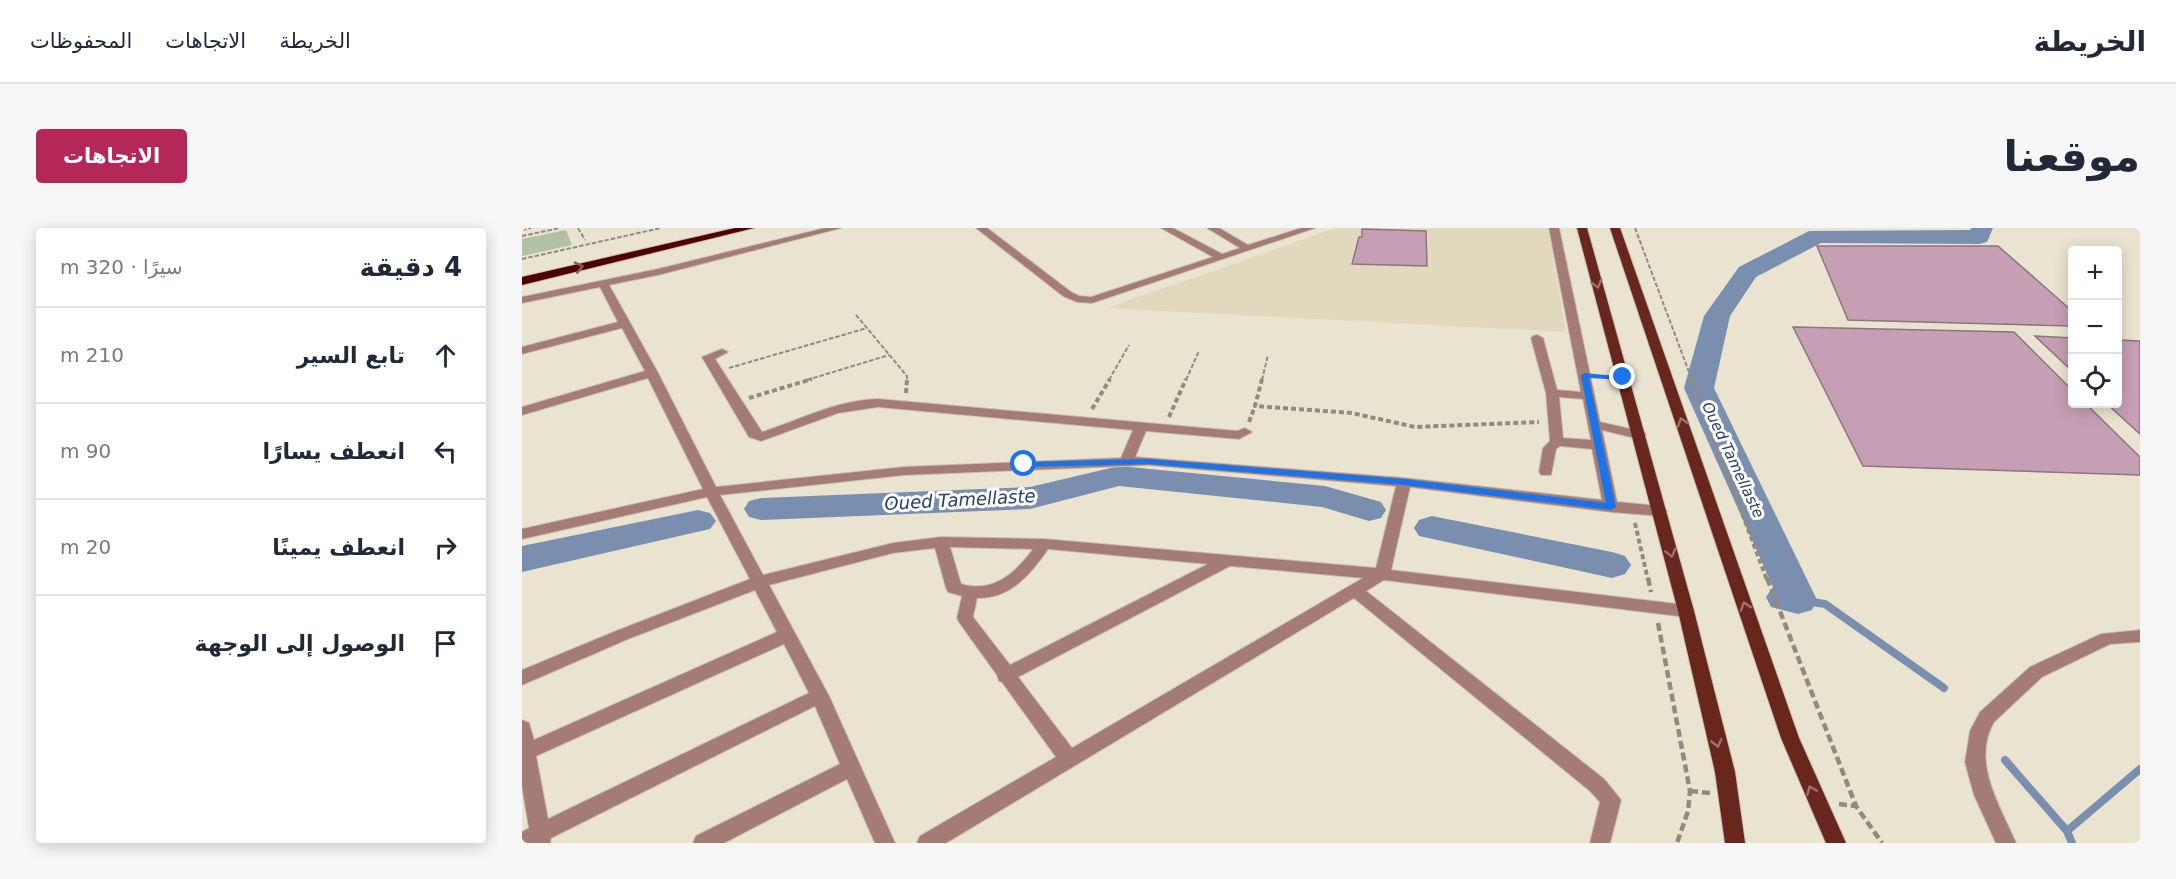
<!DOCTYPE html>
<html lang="ar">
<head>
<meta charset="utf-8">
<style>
	:root { --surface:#fff; --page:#f6f6f7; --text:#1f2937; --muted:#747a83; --line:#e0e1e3; --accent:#b52659 }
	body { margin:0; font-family:"DejaVu Sans","Noto Naskh Arabic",sans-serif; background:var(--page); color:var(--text); direction:rtl }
	.controls { position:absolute; right:18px; top:18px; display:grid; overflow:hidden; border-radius:6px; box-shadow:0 3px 15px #0003 }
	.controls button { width:54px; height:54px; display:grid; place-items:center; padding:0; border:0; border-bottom:2px solid var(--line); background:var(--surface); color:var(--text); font:30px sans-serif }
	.stop { position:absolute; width:18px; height:18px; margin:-14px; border:4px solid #1a73e8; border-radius:50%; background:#fff }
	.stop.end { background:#1a73e8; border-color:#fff; box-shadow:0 2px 6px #0008 }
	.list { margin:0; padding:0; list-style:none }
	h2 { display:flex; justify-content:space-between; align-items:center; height:78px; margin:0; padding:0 24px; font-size:26px }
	h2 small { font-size:20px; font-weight:400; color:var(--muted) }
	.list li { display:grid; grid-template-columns:39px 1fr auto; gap:18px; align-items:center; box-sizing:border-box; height:96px; padding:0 24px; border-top:2px solid var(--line) }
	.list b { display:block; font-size:22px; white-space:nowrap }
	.list em { font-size:20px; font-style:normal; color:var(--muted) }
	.icon { flex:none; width:33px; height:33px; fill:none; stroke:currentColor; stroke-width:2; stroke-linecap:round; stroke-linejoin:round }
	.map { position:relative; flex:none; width:1618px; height:615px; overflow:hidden; direction:ltr; border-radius:6px }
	header { display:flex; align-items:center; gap:36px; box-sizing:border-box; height:84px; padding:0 30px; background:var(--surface); border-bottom:2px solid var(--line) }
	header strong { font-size:28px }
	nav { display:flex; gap:33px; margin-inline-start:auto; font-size:21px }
	.intro { display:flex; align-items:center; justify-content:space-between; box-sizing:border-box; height:144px; padding:0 36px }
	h1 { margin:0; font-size:42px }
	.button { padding:15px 27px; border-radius:6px; background:var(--accent); color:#fff; font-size:21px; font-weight:700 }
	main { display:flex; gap:36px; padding:0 36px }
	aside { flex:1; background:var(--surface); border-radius:6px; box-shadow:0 3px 15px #0003 }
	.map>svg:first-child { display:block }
	.built { fill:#e2d8bd }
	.green { fill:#b0c1a4 }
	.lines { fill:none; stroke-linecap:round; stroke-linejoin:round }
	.stream { stroke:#7a8faf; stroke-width:8 }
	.river { fill:#7a8faf; fill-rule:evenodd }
	.building { fill:#c79fb4; stroke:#89767f; stroke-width:1.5 }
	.minor-casing { stroke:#c8c1b0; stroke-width:2 }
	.major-casing { stroke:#c8c1b0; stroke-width:2 }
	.highway-casing { stroke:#c8c1b0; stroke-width:2 }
	.path-far2 { stroke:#908b7d; stroke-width:2; stroke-dasharray:4.5 2; stroke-linecap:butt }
	.path-far1 { stroke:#908b7d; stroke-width:4; stroke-dasharray:5 3; stroke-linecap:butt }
	.path { stroke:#908b7d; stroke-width:4.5; stroke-dasharray:8 4; stroke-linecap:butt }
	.minor { fill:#a47c75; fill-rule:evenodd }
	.major { fill:#68261d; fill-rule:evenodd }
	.highway { fill:#4f0000; fill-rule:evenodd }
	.oneway { stroke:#8d5959 }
	.oneway2 { stroke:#9d726c }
	.route { fill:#1a73e8 }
	.labels { text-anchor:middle; stroke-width:6; stroke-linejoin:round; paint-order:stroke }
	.far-water-label { font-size:15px; font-style:italic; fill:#24406d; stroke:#fff }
	.water-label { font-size:18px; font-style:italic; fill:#24406d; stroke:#fff }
</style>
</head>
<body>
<header>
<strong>الخريطة</strong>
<nav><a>الخريطة</a><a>الاتجاهات</a><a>المحفوظات</a></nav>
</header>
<div class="intro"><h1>موقعنا</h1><a class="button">الاتجاهات</a></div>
<main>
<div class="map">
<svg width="1618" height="615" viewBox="0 0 1618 615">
	<rect width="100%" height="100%" fill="#eae3cf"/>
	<path class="built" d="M814,0H1026L1044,104L585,80Z"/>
	<path class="green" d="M44,2L50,17L0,28V11Z"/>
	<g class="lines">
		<g class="stream">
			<path d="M1276,372L1303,376L1422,460"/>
			<path d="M1483,532L1545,603L1550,615"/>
			<path d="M1545,603L1618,541"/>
		</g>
		<g class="river">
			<path d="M1449,0H1471L1465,14L1457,16L1299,15L1234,49L1208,88L1192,160L1295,372L1290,382L1276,386L1249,379L1244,369L1251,359L1162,160L1182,88L1217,39L1287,3L1448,2Z"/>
			<path d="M597,238L803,258L859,274L864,282L859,290L847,293L800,279L597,258L508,281L239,292L227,289L222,281L227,273L239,270L508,259Z"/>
			<path d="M176,282L188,285L194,293L188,301L0,344V318Z"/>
			<path d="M910,288L1090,324L1103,328L1109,337L1103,346L1090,350L897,308L892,300L897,292Z"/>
		</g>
	</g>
	<g class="building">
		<path d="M840,1L904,3L905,38L830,36L837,9H840Z"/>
		<path d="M1295,18H1476L1550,83V98L1326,92Z"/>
		<path d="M1271,99L1492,104L1550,162V176H1564L1618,229V247L1341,238Z"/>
		<path d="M1513,108L1550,110V143Z"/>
		<path d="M1596,112L1618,113V206L1585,176H1596Z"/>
	</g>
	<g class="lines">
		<g class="minor-casing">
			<g id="minor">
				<path d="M303,0H319L136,47L87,57L136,145L194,259L382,239L599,230L611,202L356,179L316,185L239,213L227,209L180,129L200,121L206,124L193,131L240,204C278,192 314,172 356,171L715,203L723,200L730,204L717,211L624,203L613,229L882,250L1080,272L1070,221L1038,218L1034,221L1029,247H1019L1017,244L1021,220L1028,213L1024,165L1009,110L1011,108L1015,107L1021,110L1035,162L1059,164L1027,0H1037L1078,194L1122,204L1124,207L1117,211L1080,202L1095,274L1138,278L1145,283L1138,288L1089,284L888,259L869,342L1164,377L1170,379L1172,383L1170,387L1164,389L862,352L844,363L1082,551L1099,572L1088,615H1068L1078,574L1068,563L832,370L424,615H395L398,608L534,529L480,454L477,453L475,447L437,394L435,390L440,368L426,364L424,360L413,320L371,325L247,357L307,468L373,615H353L325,551L202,615H171L174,608L318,536L293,478L29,610L28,615H0V604L7,600L0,558V492L7,495L12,512L255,404L233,362L106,411L0,457V442L94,403L228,351L185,269L0,311V301L181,261L126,150L0,187V179L123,143L100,100L0,126V119L96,94L78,59L0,75V69L136,41ZM1037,169L1061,171L1069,212L1041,210ZM626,237L874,258L854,340L522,311L419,309L371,315L241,347L198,267L382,247ZM428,319L511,321C493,346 471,365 439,356ZM526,321L686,336L488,437L451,389L455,370C488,371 509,346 526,321ZM708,338L841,350L550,520L496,449ZM262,416L287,465L26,591L14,528Z"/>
				<path d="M454,0H465L549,64L557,68L569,69L691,29L639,0H651L700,26L718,20L685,0H697L726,17L779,0H793L570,75L555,74L541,68Z"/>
				<path d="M1618,402V414L1588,416L1520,449L1472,494C1449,534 1478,578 1494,615H1474L1452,567L1443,534L1448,503L1458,484L1508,439L1579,406Z"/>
			</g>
		</g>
		<g class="major-casing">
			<g id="major">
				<path d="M1055,0H1065L1172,383L1213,544L1223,615H1203L1193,544L1156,383Z"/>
				<path d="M1088,0H1098L1277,510L1324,615H1304L1259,510Z"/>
			</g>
		</g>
		<g class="highway-casing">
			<path id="highway" d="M213,0H232L0,57V49Z"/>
		</g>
		<g class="path-far2">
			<path d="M56,0L63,12"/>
			<path d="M1113,0L1170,152"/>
			<path d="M0,2L9,0"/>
			<path d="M0,8L38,0"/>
			<path d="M0,31L139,0"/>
			<path d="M334,87L385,148V152"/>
			<path d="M207,140L345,100"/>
			<path d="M285,152L367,127"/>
			<path d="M587,152L607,117"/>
			<path d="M664,152L677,123"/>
			<path d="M740,152L746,127"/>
		</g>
		<g class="path-far1">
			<path d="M740,151L733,178L830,185L893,199L1017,194"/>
			<path d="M1170,151L1245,352"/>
			<path d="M384,165L385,151"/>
			<path d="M227,170L290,151"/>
			<path d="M570,181L588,151"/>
			<path d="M647,189L664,151"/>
			<path d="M727,194L733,178"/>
			<path d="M1113,295L1126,352"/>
		</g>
		<g class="path">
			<path d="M1126,350L1129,364"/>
			<path d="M1245,350L1334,578L1360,615"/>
			<path d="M1136,395L1168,563L1166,583L1155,615"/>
			<path d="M1168,563L1188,565"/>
			<path d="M1317,576L1334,578"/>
		</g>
		<use href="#minor" class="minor"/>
		<use href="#major" class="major"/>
		<use href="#highway" class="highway"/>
	</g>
	<defs><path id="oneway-chevron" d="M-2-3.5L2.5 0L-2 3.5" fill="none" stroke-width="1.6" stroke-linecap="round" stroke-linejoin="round" transform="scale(1.5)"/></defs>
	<use class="oneway" href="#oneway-chevron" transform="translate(57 39) rotate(-13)"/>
	<g class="oneway2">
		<use href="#oneway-chevron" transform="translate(1075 56) rotate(74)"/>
		<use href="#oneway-chevron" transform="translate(1160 194) rotate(-109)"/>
		<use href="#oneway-chevron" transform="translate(1149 325) rotate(76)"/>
		<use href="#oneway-chevron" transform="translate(1223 378) rotate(-109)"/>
		<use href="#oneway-chevron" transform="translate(1195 515) rotate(77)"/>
		<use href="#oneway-chevron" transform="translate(1289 562) rotate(-113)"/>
	</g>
	<path class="route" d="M1062,145L1105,149L1101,152L1067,150L1094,279L1089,282L882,257L626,236L502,239L498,236L502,234L626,231L882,251L1084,275L1059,148Z"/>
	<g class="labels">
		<g class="far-water-label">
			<text transform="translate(1211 232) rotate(65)" y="5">Oued Tamellaste</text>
		</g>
		<g class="water-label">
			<text transform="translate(438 272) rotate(-3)" y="6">Oued Tamellaste</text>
		</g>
	</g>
</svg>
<div class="controls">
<button>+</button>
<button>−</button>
<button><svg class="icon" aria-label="locate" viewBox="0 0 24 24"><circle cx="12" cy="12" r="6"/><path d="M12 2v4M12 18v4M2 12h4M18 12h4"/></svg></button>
</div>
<div class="stop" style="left:502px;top:236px"></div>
<div class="stop end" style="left:1101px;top:149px"></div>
</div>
<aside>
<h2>4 دقيقة<small>سيرًا · 320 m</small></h2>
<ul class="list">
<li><svg class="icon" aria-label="ahead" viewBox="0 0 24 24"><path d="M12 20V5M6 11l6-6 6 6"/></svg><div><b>تابع السير</b></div><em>210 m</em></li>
<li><svg class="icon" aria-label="left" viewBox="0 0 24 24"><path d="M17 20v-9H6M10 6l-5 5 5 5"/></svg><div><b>انعطف يسارًا</b></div><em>90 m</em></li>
<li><svg class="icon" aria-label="right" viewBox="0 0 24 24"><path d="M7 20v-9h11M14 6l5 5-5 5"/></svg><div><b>انعطف يمينًا</b></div><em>20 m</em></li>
<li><svg class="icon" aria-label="arrive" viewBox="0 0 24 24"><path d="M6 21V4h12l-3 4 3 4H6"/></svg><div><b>الوصول إلى الوجهة</b></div></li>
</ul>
</aside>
</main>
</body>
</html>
